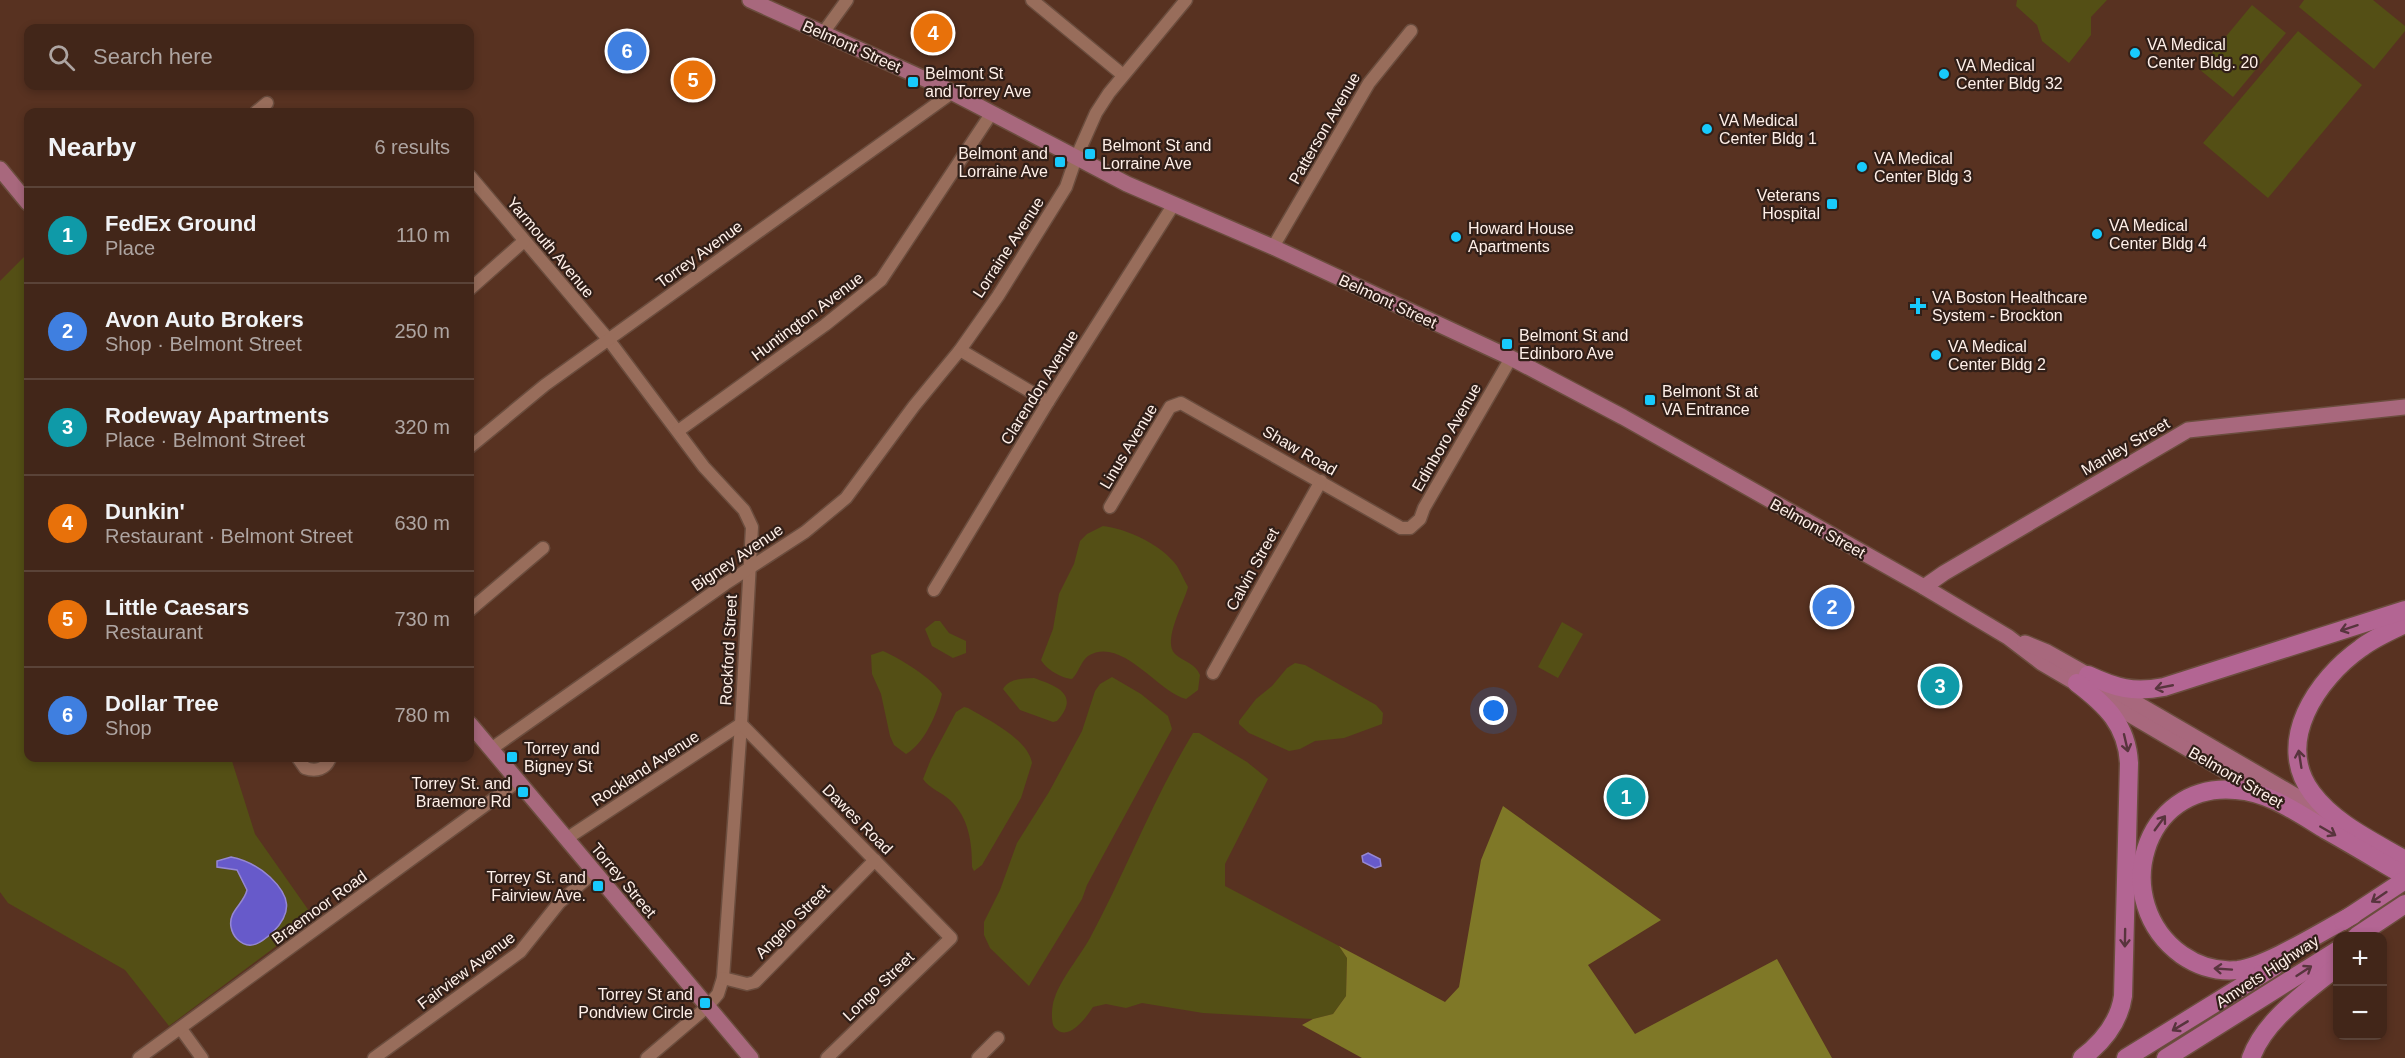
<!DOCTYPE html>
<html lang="en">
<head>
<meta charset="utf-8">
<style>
	:root { --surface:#422619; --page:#4c3226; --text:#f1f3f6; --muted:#aea5a2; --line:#5a4338; --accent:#8abfa5 }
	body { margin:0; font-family:Helvetica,sans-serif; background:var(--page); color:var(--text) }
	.controls { position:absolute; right:18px; bottom:18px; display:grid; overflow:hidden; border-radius:12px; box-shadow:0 3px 9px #0003 }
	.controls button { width:54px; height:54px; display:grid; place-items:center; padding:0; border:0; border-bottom:2px solid var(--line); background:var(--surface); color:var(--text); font:30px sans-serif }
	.you { position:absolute; left:1494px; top:711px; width:21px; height:21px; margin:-15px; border:4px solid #fff; border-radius:50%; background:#1a73e8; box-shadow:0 0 0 9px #1a73e833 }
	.badge { display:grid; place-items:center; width:39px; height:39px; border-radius:50%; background:var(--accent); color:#fff; font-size:20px; font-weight:700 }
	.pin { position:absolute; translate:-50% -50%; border:3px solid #fff; box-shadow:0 2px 6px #0006 }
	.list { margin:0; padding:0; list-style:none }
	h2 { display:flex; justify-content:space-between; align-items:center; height:78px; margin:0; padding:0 24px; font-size:26px }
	h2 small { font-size:20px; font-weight:400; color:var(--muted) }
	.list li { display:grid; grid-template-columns:39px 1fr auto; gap:18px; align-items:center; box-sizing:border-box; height:96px; padding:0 24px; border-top:2px solid var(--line) }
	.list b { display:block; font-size:22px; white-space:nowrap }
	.list p { margin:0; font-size:20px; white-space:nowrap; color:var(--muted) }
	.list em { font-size:20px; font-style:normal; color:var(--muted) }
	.icon { flex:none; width:33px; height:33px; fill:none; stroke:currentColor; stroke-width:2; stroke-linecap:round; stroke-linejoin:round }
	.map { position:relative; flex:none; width:2405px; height:1058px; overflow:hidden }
	.search { position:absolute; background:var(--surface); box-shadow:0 3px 9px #0003; left:24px; top:24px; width:450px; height:66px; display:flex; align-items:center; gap:15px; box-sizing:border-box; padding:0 21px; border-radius:12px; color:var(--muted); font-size:22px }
	.panel { position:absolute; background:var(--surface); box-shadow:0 3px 9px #0003; left:24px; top:108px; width:450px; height:654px; border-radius:12px }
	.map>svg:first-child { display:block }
	.green { fill:#544f15 }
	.forest { fill:#7f7827 }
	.water { fill:#675aca; stroke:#9587d3; stroke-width:1.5 }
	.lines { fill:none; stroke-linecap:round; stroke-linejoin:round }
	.minor-casing { stroke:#6b4d3e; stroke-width:15 }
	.major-casing { stroke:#6b4d3e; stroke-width:18 }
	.highway-casing { stroke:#6b4d3e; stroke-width:21 }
	.minor { stroke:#986d5b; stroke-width:12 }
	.major { stroke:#a8687d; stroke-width:15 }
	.highway { stroke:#b36593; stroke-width:18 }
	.oneway { stroke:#58343d }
	.poi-dot { fill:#18cafc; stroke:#311f18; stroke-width:2 }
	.labels { text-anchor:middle; stroke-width:4.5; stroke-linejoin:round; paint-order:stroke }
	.poi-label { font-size:16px; fill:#fff0e9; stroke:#311f18; text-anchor:start }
	.street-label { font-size:16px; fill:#fff0e9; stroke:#311f18 }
</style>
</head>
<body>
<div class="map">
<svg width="2405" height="1058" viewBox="0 0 2405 1058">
	<rect width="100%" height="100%" fill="#583221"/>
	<g class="green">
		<path d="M2017,0H2107L2091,17V35L2069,63L2042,41L2037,25L2016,6Z"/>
		<path d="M2304,0H2373L2405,26V31L2374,69L2299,7Z"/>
		<path d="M2252,5L2286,33L2233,97L2199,69Z"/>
		<path d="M2298,31L2362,85L2268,198L2203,143Z"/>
		<path d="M28,253V758H231L255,834L314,918L169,1026L125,970L8,903L0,892V281Z"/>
		<path d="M1103,526C1128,529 1162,545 1177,566C1181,573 1184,580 1188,587C1184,603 1162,641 1175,654C1184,662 1195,663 1200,675L1198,690L1186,699C1158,692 1121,635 1088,656C1081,661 1079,672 1072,679C1061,678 1046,669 1041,660L1053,629L1059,594L1074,564L1080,541L1087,534Z"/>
		<path d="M935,621H940L949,633L966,641V653L953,658L932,646L925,629Z"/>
		<path d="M1562,622L1583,634L1558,678L1538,667Z"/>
		<path d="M883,651C899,658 934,679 942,694C937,714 924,744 906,754L894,745L890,736L881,694L872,674L871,655Z"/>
		<path d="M1295,663L1305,665L1376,705L1383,713L1382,724L1344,738L1315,741L1300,749L1289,751L1249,733L1239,724V721L1256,699L1272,686L1287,668Z"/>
		<path d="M1112,677L1141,694L1168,716L1172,729L1087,885L1082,899L1029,986L990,948L984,935V922L1000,890L1017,843L1049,792L1082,731L1095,691L1100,684Z"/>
		<path d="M1034,678C1056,686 1081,694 1057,721L1053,722L1020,710L1003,689C1009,678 1022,679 1034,678Z"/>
		<path d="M964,707L968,708C987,719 1028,739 1032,763L1021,798L982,865L974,871L972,867C972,842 969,818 950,800C941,792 929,788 923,779L931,759L956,712Z"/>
		<path d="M1193,733H1199L1247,762L1268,779L1225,864V886L1339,946L1347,958L1346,996L1333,1014L1313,1019L1203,1013L1142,1003L1126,1008L1106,1004L1093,1007C1087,1016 1069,1043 1055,1028C1050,1023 1052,1003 1055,997C1061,979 1080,956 1090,938C1126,871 1153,799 1193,733Z"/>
	</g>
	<path class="forest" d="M1503,806L1661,920L1588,965L1635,1034L1777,959L1832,1058H1362L1302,1025L1313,1019L1333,1014L1346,996L1347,958L1339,946L1445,1002L1459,987L1481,860Z"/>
	<g class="water">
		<path d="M1368,853L1380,859L1381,866L1375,868L1363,862L1362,856Z"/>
		<path d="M231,857C246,860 259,867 270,877C290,896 293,912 273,932C262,942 250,952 237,939C234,936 232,932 231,927C228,911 244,904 247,890L237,870L217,867V861Z"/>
	</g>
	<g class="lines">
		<g class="minor-casing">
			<g id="minor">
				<path d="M1032,0L1123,75"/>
				<path d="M823,33L847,0"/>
				<path d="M256,112L267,103"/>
				<path d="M470,176L608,339L704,467L744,510L752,527L741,724L723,978L718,994L707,1007L647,1058"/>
				<path d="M1273,247L1369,83L1411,31"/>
				<path d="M470,289L524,241"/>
				<path d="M960,350L1048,402"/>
				<path d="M678,431L825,325L881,280L991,114"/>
				<path d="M470,447L545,385L953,92"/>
				<path d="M1110,507L1170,407L1181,403L1396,525L1401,528H1410L1420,519L1424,508L1511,358"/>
				<path d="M934,590L1048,402L1174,204"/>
				<path d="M470,610L543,548"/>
				<path d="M1213,673L1321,481"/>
				<path d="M491,749L725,584L805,532L846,498L914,406L960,350L998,296L1066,187L1076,158L1096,113L1109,93L1186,0"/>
				<path d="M298,758L305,768C316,772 326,769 330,758"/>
				<path d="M566,839L741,724L951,938L827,1058"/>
				<path d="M723,978L747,984L755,982L875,860"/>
				<path d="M181,1029L202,1058"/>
				<path d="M139,1058L517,782"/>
				<path d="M374,1058L520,952L559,903L594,872"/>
				<path d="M978,1058L998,1038"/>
			</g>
		</g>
		<g class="major-casing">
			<g id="major">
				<path d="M750,0L938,85L1127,184L1273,247L1511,358L1623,417L1924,587L2008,637L2042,663L2263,793"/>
				<path d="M0,169L28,203"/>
				<path d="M1924,587L1944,573L2188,430L2405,407"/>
				<path d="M2025,643L2047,652L2088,675L2327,814"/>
				<path d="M470,724L751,1058"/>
			</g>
		</g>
		<g class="highway-casing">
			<g id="highway">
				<path d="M2405,624C2390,631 2374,638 2361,648C2317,679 2274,742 2312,793C2335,824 2373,841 2405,860"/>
				<path d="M2088,675C2116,688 2133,693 2164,687L2405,610"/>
				<path d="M2077,683C2106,705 2127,725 2129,763L2123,996C2119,1023 2103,1042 2082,1058"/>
				<path d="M2353,915C2324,930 2268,966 2238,970C2218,972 2198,966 2182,955C2108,902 2142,781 2236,790C2269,792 2298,813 2326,830C2353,845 2379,861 2405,876"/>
				<path d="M2343,921L2405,880"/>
				<path d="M2357,936L2405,904"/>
				<path d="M2126,1058L2275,966"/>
				<path d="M2166,1058L2338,950"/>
				<path d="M2251,1058C2265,1019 2307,992 2338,966"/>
			</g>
		</g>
		<use href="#minor" class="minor"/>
		<use href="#major" class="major"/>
		<use href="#highway" class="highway"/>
	</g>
	<defs><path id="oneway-shaft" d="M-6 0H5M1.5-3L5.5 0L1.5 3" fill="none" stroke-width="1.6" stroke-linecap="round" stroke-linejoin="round" transform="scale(1.5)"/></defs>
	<g class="oneway">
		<use href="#oneway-shaft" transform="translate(2349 628) rotate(162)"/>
		<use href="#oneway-shaft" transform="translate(2164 687) rotate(169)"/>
		<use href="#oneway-shaft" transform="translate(2126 743) rotate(77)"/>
		<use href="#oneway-shaft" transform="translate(2300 759) rotate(-99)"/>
		<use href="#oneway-shaft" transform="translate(2160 823) rotate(-54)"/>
		<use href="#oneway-shaft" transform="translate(2328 831) rotate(30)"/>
		<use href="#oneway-shaft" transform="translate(2379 897) rotate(146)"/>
		<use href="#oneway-shaft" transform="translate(2125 938) rotate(91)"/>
		<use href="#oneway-shaft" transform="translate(2223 969) rotate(-176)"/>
		<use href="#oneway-shaft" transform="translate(2304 971) rotate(-33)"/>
		<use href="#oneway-shaft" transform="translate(2180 1026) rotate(149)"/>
	</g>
	<g class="poi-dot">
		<circle cx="2135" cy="53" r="6"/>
		<circle cx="1944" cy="74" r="6"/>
		<rect x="907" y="76" width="12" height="12" rx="3"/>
		<circle cx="1707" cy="129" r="6"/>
		<rect x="1084" y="148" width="12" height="12" rx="3"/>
		<rect x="1054" y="156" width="12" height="12" rx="3"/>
		<circle cx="1862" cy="167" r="6"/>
		<rect x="1826" y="198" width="12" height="12" rx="3"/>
		<circle cx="2097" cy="234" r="6"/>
		<circle cx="1456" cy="237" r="6"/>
		<path d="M1915 297h6v6h6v6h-6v6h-6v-6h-6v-6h6z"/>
		<rect x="1501" y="338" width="12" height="12" rx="3"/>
		<circle cx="1936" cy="355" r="6"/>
		<rect x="1644" y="394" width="12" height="12" rx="3"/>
		<rect x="506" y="751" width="12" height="12" rx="3"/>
		<rect x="517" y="786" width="12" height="12" rx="3"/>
		<rect x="592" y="880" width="12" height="12" rx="3"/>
		<rect x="699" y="997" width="12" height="12" rx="3"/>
	</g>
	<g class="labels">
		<g class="poi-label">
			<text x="2147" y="50">VA Medical<tspan x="2147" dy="18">Center Bldg. 20</tspan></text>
			<text x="1956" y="71">VA Medical<tspan x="1956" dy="18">Center Bldg 32</tspan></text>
			<text x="925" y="79">Belmont St<tspan x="925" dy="18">and Torrey Ave</tspan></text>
			<text x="1719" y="126">VA Medical<tspan x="1719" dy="18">Center Bldg 1</tspan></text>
			<text x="1102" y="151">Belmont St and<tspan x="1102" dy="18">Lorraine Ave</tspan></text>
			<text x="1048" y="159" text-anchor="end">Belmont and<tspan x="1048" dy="18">Lorraine Ave</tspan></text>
			<text x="1874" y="164">VA Medical<tspan x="1874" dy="18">Center Bldg 3</tspan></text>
			<text x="1820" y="201" text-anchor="end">Veterans<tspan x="1820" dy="18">Hospital</tspan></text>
			<text x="2109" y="231">VA Medical<tspan x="2109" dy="18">Center Bldg 4</tspan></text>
			<text x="1468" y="234">Howard House<tspan x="1468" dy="18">Apartments</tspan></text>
			<text x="1932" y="303">VA Boston Healthcare<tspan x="1932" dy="18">System - Brockton</tspan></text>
			<text x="1519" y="341">Belmont St and<tspan x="1519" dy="18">Edinboro Ave</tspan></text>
			<text x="1948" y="352">VA Medical<tspan x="1948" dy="18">Center Bldg 2</tspan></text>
			<text x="1662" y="397">Belmont St at<tspan x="1662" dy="18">VA Entrance</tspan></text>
			<text x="524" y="754">Torrey and<tspan x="524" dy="18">Bigney St</tspan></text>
			<text x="511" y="789" text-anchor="end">Torrey St. and<tspan x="511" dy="18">Braemore Rd</tspan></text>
			<text x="586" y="883" text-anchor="end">Torrey St. and<tspan x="586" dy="18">Fairview Ave.</tspan></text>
			<text x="693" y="1000" text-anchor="end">Torrey St and<tspan x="693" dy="18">Pondview Circle</tspan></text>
		</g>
		<g class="street-label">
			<text transform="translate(852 46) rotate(24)" y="6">Belmont Street</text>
			<text transform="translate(1324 128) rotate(-60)" y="6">Patterson Avenue</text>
			<text transform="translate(551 247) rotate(50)" y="6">Yarmouth Avenue</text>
			<text transform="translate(1008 247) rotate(-57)" y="6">Lorraine Avenue</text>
			<text transform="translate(699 254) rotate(-36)" y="6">Torrey Avenue</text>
			<text transform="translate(1388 301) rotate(25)" y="6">Belmont Street</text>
			<text transform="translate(807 316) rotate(-37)" y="6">Huntington Avenue</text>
			<text transform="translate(1039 387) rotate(-58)" y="6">Clarendon Avenue</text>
			<text transform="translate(1446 437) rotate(-60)" y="6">Edinboro Avenue</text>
			<text transform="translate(1128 446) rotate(-59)" y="6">Linus Avenue</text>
			<text transform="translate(2125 446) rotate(-30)" y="6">Manley Street</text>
			<text transform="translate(1300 450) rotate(30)" y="6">Shaw Road</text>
			<text transform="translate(1818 528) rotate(29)" y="6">Belmont Street</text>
			<text transform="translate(737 557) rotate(-34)" y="6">Bigney Avenue</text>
			<text transform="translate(1252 569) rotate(-61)" y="6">Calvin Street</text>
			<text transform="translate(728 650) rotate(-87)" y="6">Rockford Street</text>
			<text transform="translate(645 768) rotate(-33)" y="6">Rockland Avenue</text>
			<text transform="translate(2236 777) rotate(30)" y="6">Belmont Street</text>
			<text transform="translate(858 819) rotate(45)" y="6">Dawes Road</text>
			<text transform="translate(624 880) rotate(50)" y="6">Torrey Street</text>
			<text transform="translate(319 907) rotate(-36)" y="6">Braemoor Road</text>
			<text transform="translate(792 921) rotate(-45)" y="6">Angelo Street</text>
			<text transform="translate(466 970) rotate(-37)" y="6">Fairview Avenue</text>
			<text transform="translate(2267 971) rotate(-33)" y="6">Amvets Highway</text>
			<text transform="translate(878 986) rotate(-44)" y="6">Longo Street</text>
		</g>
	</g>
</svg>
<div class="controls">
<button>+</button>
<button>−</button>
</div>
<div class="you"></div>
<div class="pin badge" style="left:1626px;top:797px;background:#0f9aa8">1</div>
<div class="pin badge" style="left:1832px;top:607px;background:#3f7fe0">2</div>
<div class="pin badge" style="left:1940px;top:686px;background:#0f9aa8">3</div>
<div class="pin badge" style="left:933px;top:33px;background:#e8710a">4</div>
<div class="pin badge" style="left:693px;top:80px;background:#e8710a">5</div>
<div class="pin badge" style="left:627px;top:51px;background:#3f7fe0">6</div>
<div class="search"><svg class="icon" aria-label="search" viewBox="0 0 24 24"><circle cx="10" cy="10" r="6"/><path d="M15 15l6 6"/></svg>Search here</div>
<section class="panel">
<h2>Nearby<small>6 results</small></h2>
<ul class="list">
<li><span class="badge" style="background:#0f9aa8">1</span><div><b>FedEx Ground</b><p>Place</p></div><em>110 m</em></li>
<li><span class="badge" style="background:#3f7fe0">2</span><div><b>Avon Auto Brokers</b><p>Shop · Belmont Street</p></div><em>250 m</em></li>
<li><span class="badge" style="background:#0f9aa8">3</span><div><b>Rodeway Apartments</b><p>Place · Belmont Street</p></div><em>320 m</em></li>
<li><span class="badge" style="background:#e8710a">4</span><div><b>Dunkin'</b><p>Restaurant · Belmont Street</p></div><em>630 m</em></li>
<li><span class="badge" style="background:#e8710a">5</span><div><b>Little Caesars</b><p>Restaurant</p></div><em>730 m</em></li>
<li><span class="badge" style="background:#3f7fe0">6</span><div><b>Dollar Tree</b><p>Shop</p></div><em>780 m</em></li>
</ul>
</section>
</div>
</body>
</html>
